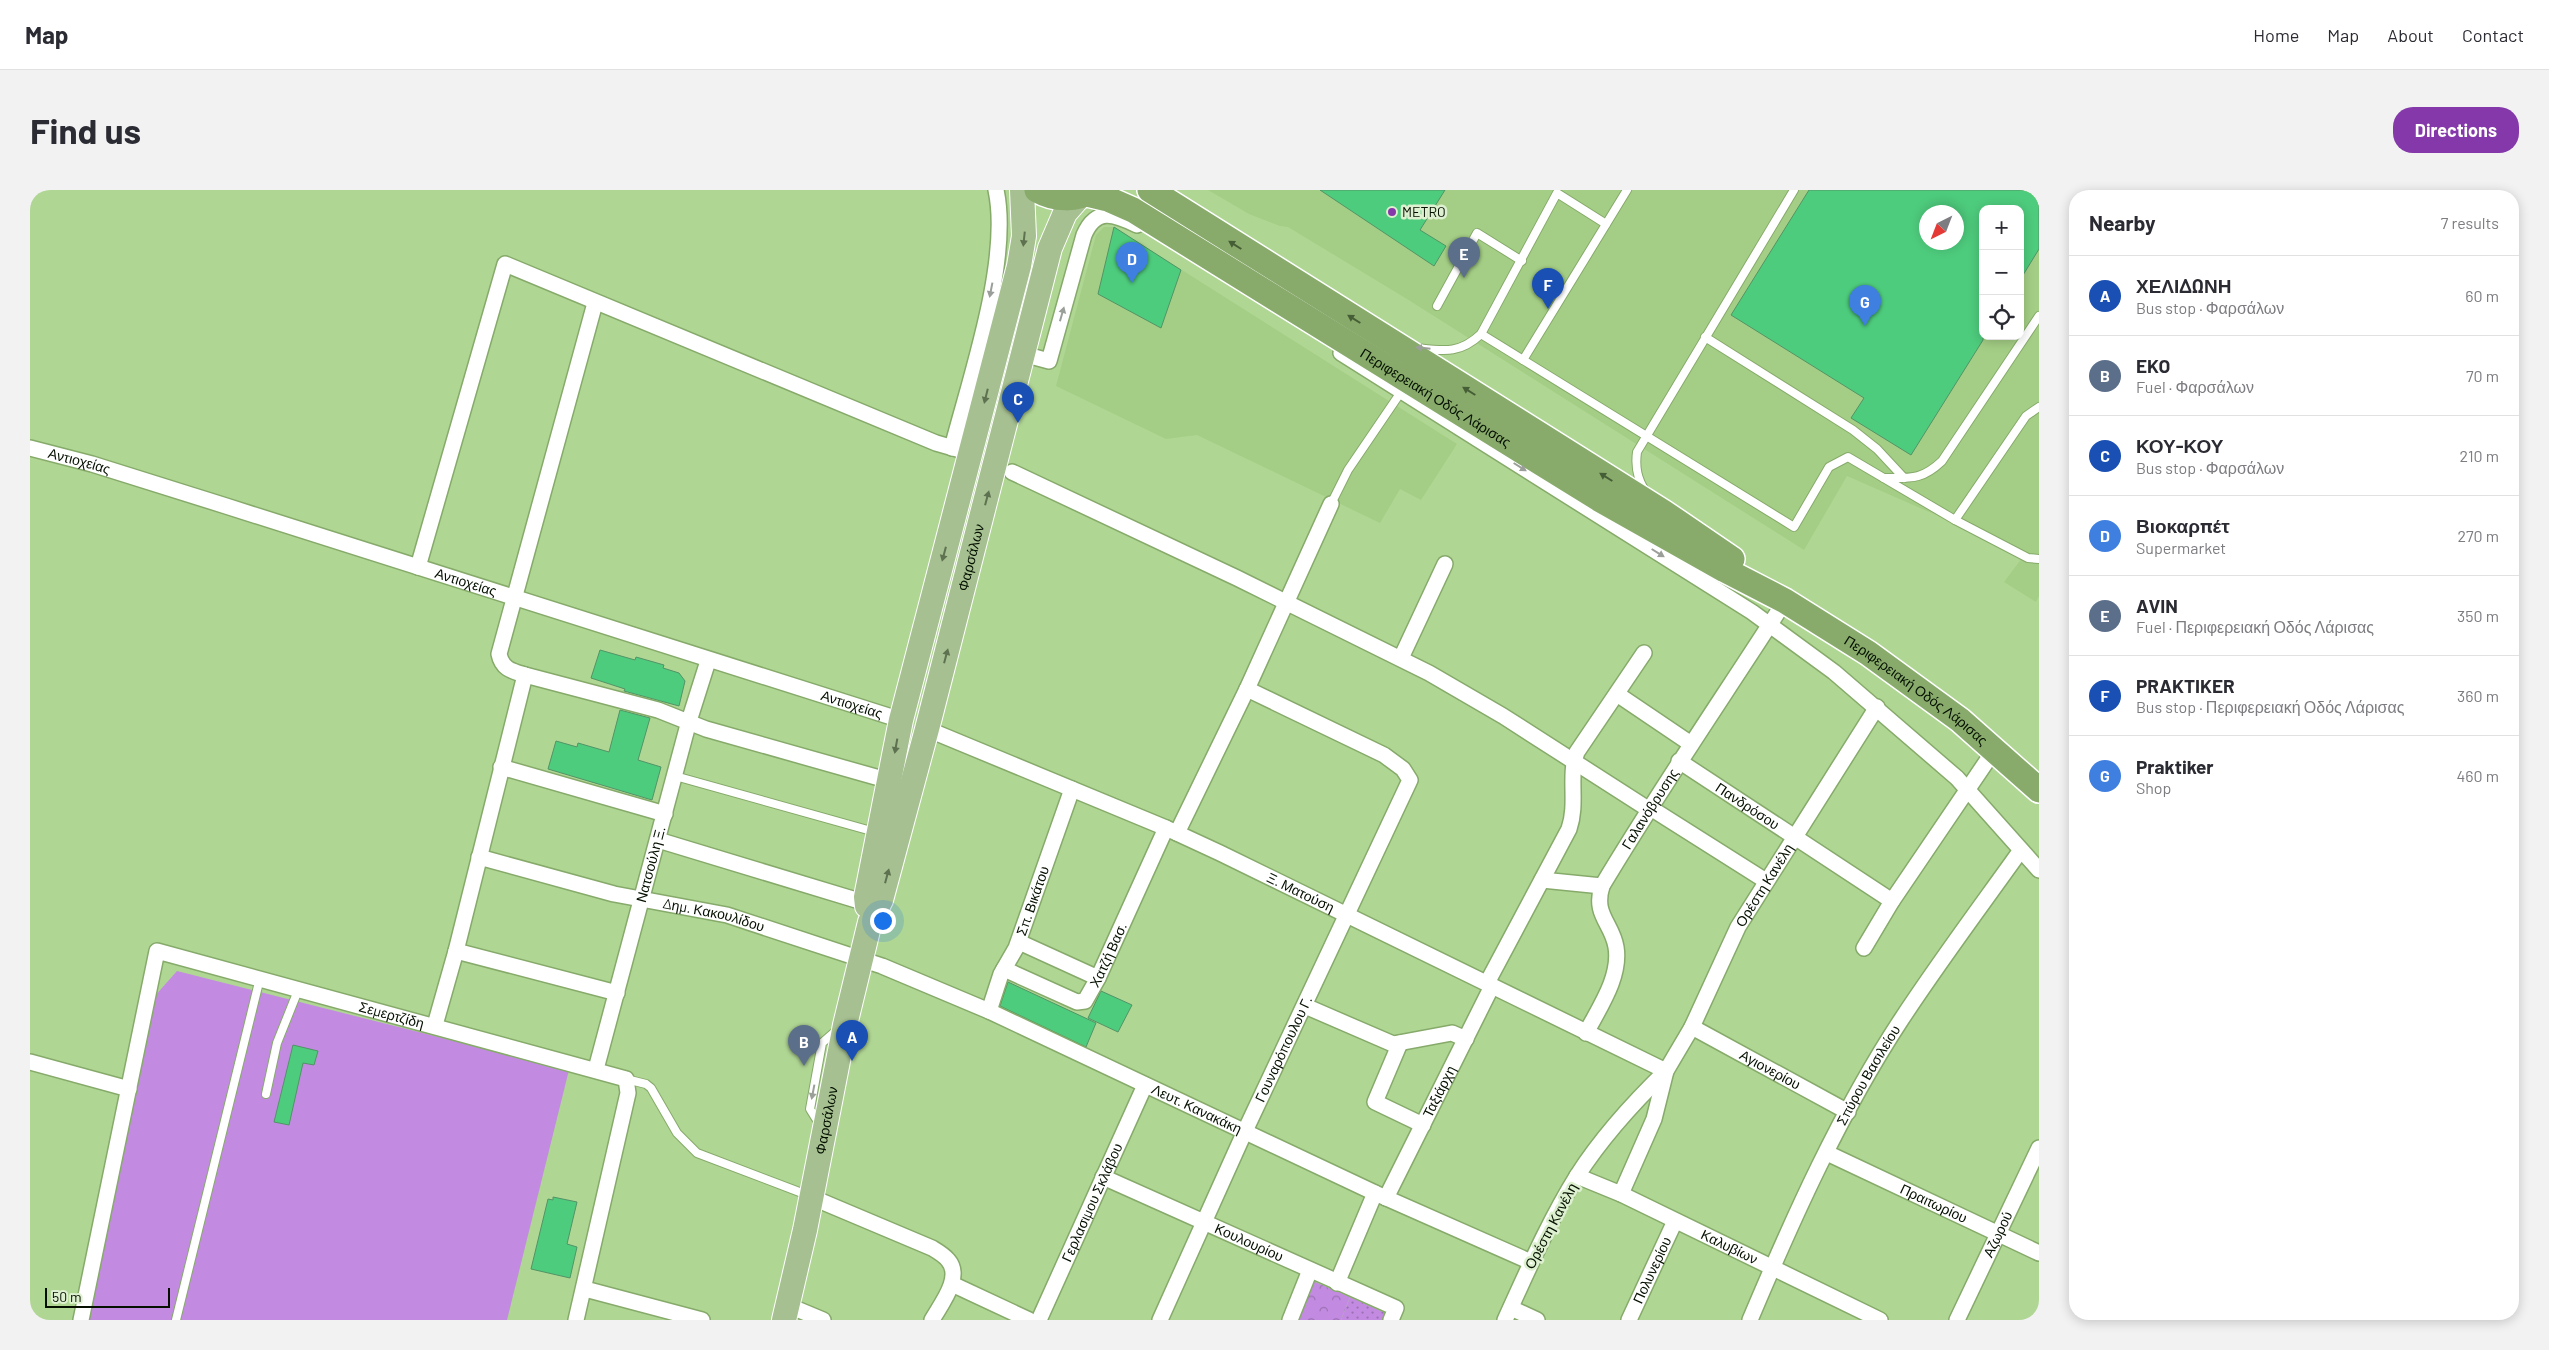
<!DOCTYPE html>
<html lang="en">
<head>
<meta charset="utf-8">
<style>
	:root { --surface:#fff; --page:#f2f2f3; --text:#2b2b33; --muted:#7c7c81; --line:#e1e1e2; --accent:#8438a9 }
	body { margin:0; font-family:Barlow,sans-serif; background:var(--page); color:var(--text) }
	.controls { position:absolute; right:15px; top:15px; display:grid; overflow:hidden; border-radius:10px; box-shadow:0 2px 12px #0003 }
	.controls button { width:45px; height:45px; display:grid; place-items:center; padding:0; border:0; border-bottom:1px solid var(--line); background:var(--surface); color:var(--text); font:25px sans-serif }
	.compass { position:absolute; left:1889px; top:15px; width:45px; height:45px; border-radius:50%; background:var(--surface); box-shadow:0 2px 12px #0003; rotate:222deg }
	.scale { position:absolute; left:15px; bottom:12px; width:125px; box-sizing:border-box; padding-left:5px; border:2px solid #051000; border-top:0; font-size:14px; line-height:18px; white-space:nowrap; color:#051000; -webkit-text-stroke:4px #ddf0cf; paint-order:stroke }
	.you { position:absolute; left:852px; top:730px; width:18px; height:18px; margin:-12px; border:4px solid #fff; border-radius:50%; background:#1a73e8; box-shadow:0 0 0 8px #1a73e833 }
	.badge { display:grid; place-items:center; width:32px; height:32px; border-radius:50%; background:var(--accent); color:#fff; font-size:16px; font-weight:700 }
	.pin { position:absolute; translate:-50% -41px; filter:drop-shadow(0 1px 2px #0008) }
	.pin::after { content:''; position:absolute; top:26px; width:18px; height:15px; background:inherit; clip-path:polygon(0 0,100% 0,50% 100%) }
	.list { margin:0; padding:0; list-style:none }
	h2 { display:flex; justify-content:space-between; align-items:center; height:65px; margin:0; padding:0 20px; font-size:21px }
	h2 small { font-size:16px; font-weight:400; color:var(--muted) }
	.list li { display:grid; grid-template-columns:32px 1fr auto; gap:15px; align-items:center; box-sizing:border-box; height:80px; padding:0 20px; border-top:1px solid var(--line) }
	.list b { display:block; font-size:19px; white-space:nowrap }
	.list p { margin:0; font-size:16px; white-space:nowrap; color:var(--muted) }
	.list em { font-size:16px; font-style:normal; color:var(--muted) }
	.icon { flex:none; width:28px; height:28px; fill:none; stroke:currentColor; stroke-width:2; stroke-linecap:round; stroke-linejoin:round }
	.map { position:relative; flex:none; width:2009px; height:1130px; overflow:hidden; border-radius:20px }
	header { display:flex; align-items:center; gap:30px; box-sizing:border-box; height:70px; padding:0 25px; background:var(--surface); border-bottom:1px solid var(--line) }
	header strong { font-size:24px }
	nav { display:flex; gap:28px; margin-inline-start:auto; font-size:18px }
	.intro { display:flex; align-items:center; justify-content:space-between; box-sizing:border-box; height:120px; padding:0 30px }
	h1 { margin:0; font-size:35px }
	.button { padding:12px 22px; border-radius:20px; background:var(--accent); color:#fff; font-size:18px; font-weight:700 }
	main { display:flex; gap:30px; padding:0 30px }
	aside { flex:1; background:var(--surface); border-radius:20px; box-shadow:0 2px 12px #0003 }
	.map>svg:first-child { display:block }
	.built { fill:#a4ce85; fill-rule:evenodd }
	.grass { fill:url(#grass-dots) }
	.forest { fill:url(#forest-crowns) }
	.pitch { fill:#c28be1 }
	.building { fill:#4ecc7d; stroke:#519466; fill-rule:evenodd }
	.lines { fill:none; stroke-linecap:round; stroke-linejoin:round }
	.service-casing { stroke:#86aa6a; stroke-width:10 }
	.minor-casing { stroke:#86aa6a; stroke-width:18 }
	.primary-casing { stroke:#fff; stroke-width:26 }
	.trunk-casing { stroke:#fff; stroke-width:28 }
	.service { stroke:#fff; stroke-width:8 }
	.minor { stroke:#fff; stroke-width:15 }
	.primary { stroke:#a6c091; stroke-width:24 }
	.trunk { stroke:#88ab6c; stroke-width:25 }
	.oneway { fill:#5e7150 }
	.oneway2 { fill:#465e36 }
	.oneway3 { fill:#9b9f99 }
	.poi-dot { fill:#8438a9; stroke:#ddf0cf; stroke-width:2 }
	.labels { text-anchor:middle; stroke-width:5; stroke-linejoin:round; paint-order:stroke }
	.poi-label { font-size:14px; fill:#051000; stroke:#ddf0cf; text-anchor:start }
	.street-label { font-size:14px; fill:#051000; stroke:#ddf0cf }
</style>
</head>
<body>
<header>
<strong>Map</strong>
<nav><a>Home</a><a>Map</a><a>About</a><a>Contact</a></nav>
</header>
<div class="intro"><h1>Find us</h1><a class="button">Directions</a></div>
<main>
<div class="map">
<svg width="2009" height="1130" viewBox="0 0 2009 1130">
	<defs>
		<pattern id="grass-dots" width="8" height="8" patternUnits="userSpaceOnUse" patternTransform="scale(1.25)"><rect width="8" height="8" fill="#c28be1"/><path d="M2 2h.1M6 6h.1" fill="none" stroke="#9c70b4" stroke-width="1.8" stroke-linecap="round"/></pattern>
		<pattern id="forest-crowns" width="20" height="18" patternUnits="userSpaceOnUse" patternTransform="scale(1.25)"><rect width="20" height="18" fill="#c28be1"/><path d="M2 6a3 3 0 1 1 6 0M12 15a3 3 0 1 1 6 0" fill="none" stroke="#9c70b4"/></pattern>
	</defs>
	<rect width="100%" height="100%" fill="#b0d694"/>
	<g class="built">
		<path d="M1178,0H2009V406L2006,412L1974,392L1992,368L1906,325L1817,286L1774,360L1377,109L1258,37L1250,36L1219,24ZM1953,19H1990V146H1953ZM1896,22H1926V52H1896Z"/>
		<path d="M1074,37H1084L1427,254L1391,310L1370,299L1350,333L1167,245L1136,249L1026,196L1066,45Z"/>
	</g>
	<path class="grass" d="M1320,1107L1360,1125L1358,1130H1311Z"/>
	<path class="forest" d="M1283,1091L1320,1107L1311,1130H1267Z"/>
	<path class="pitch" d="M147,781L539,880L477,1130H44L123,808Z"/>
	<g class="building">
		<path d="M1290,0H1415L1390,40L1416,56L1404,76Z"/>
		<path d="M1779,0H2009V59L1990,90V19H1953V150L1881,265L1821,228L1834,208L1701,125ZM1896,22H1926V52H1896Z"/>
		<path d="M1084,37L1151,80L1131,138L1068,104Z"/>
		<path d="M570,460L605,470L606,467L634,475L633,478L649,483L655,491L649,516L594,501L595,499L561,488Z"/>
		<path d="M590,520L620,528L608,570L631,577L622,610L518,579L526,551L547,557L548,553L579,562Z"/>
		<path d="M978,792L1066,833L1056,857L970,816Z"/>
		<path d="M1071,801L1102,815L1088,842L1058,828Z"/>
		<path d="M263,855L288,861L284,875L273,873L259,935L244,932Z"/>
		<path d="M523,1007L547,1012L537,1054L547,1057L540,1088L501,1079L518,1009L523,1010Z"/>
	</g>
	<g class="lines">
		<g class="service-casing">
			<g id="service">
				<path d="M1407,116L1447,43L1492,71"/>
				<path d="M1451,144L1764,337L1799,277L1818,267L1925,330L1996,226L2009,217"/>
				<path d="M1675,147L1823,240L1847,259L1874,288"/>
				<path d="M1387,158C1414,161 1430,164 1451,144L1527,3L1576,34"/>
				<path d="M1493,170L1597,0"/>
				<path d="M1854,288C1881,288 1892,290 1912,271L2009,126"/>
				<path d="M1616,302C1607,289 1605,277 1607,262L1764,0"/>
				<path d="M1301,314L1318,280L1371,202"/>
				<path d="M1925,330L1998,368L2009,369"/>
				<path d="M645,586L845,642"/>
				<path d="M596,889L616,894L621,898L647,943L667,963L780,1006"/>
				<path d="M236,904L247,853L269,798"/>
				<path d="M790,935L780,919L792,853L807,840"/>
				<path d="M146,1130L230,788"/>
			</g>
		</g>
		<g class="minor-casing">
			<g id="minor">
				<path d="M565,113L469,464C472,479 482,481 495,485L628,520L676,539L860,591"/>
				<path d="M1311,163L1722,422L1804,482L1927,588L2009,680"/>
				<path d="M993,164L1019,171L1054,45C1066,17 1084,24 1107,35"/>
				<path id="s1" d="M0,258L62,274L196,316L871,530"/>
				<path d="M922,258C940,188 981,70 966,0"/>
				<path d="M982,282L1207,388L1399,483L1473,526L1618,619"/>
				<path d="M388,377L475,74L906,253L941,263"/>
				<path d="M1371,468L1415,374"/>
				<path d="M1587,504L1661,554"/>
				<path id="s2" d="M897,539L1136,638L1190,663L1636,881C1603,913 1572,947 1547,986C1519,1031 1497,1082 1475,1130"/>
				<path id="s3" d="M1649,571L1862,711"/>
				<path d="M471,577L635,624"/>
				<path d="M1619,617L1736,691"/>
				<path d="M1147,643L1217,499L1301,314"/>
				<path d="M628,650L836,713"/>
				<path id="s4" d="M449,667L584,704L697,725L852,776L959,821L1345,1003L1501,1072"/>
				<path d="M1512,690L1572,696"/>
				<path d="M989,752L1068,788"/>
				<path d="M1834,758L1862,711L1965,559"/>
				<path d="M426,761L587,803"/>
				<path id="s5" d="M974,779L1047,812L1055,811L1068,788L1136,638"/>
				<path d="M1457,793L1539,639C1548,613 1538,587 1547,562L1614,463"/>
				<path d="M1275,816L1363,854L1422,843L1436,849"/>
				<path id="s6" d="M959,821L971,784L986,758L1042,599"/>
				<path d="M405,835L426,761L495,485"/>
				<path id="s7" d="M1662,837L1818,922"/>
				<path id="s8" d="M1556,843C1569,818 1591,787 1586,757C1582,733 1563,725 1572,696C1630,599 1694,506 1755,411"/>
				<path d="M1370,853L1345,912L1393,935"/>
				<path d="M0,872L99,899"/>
				<path id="s9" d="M566,879L659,531L678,471"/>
				<path id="s10" d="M1797,963L2009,1063"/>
				<path id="s11" d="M1547,986L1591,1004L1850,1130"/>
				<path id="s12" d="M1073,987L1366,1118L1361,1130"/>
				<path id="s13" d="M1591,1004L1624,929L1636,881L1662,837L1708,737L1847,517"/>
				<path d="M781,1007L902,1058C907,1061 914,1065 918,1070C933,1087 911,1114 902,1130"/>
				<path id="s14" d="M1356,1008L1462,796"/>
				<path d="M1307,1093L1345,1003"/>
				<path d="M922,1094L999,1130"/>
				<path d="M555,1099L672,1130"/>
				<path d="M757,1115L793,1130"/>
				<path d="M1481,1118L1507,1130"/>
				<path id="s15" d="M51,1130L127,761L596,889L598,903L546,1130"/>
				<path id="s16" d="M1009,1130L1115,895"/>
				<path id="s17" d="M1130,1130L1215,941L1380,590L1373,579L1354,565L1217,499"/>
				<path d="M1260,1130L1280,1080"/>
				<path id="s18" d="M1599,1130L1645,1031"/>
				<path id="s19" d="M1720,1130C1763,1028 1810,923 1871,830C1909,772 1951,716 1991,660"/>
				<path id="s20" d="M1927,1130L2009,958"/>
			</g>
		</g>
		<g class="primary-casing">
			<g id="primary">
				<path d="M837,716L836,707L871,530L989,76L994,46L992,0"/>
				<path id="s21" d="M754,1130L775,1040L815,835L840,732L851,710L897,539L1020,58L1035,23L1049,7"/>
			</g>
		</g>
		<g class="trunk-casing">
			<g id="trunk">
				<path d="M1007,0C1025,10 1046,11 1063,0"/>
				<path d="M1120,0L1633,322L1702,369"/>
				<path id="s22" d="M1057,4L1078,9L1103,20L1569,309L1695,380L1755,411L1838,463L1930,530L2009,600"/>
			</g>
		</g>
		<use href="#service" class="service"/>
		<use href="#minor" class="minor"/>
		<use href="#primary" class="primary"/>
		<use href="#trunk" class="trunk"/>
	</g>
	<defs><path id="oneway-solid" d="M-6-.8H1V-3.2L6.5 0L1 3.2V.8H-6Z" transform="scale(1.25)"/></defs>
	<g class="oneway">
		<use href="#oneway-solid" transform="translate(994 49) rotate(96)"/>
		<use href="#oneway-solid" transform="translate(956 206) rotate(104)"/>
		<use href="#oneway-solid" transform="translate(957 308) rotate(-75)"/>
		<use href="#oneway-solid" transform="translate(914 364) rotate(105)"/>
		<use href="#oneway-solid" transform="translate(916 466) rotate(-75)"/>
		<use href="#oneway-solid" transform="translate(866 556) rotate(100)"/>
		<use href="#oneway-solid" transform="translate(857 686) rotate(-75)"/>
	</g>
	<g class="oneway2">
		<use href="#oneway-solid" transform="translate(1205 55) rotate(-148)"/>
		<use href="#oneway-solid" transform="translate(1324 129) rotate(-148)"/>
		<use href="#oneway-solid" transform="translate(1439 201) rotate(-148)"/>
		<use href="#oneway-solid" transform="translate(1576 287) rotate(-148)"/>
	</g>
	<g class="oneway3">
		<use href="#oneway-solid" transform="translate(961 100) rotate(101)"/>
		<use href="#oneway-solid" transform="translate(1032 124) rotate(-74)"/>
		<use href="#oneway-solid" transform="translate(1393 158) rotate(-174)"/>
		<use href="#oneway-solid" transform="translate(1490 277) rotate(32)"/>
		<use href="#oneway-solid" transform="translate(1628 363) rotate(32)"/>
		<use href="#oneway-solid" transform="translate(783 902) rotate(101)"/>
	</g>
	<circle class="poi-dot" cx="1362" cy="22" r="5"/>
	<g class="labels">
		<g class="poi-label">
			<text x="1372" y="27">METRO</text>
		</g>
		<g class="street-label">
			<text dy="5" stroke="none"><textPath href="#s22" startOffset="405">Περιφερειακή Οδός Λάρισας</textPath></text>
			<text dy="5" stroke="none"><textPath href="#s1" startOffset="51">Αντιοχείας</textPath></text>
			<text dy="5" stroke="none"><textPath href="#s21" startOffset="786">Φαρσάλων</textPath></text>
			<text dy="5" stroke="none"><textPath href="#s1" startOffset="456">Αντιοχείας</textPath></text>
			<text dy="5" stroke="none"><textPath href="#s22" startOffset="968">Περιφερειακή Οδός Λάρισας</textPath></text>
			<text dy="5" stroke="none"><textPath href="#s1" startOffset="861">Αντιοχείας</textPath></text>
			<text dy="5" stroke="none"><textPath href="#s3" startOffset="82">Πανδρόσου</textPath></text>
			<text dy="5" stroke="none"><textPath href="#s8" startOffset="248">Γαλανόβρυσης</textPath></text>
			<text dy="5" stroke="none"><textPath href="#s9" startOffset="212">Νατσούλη Ξ.</textPath></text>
			<text dy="5" stroke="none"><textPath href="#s13" startOffset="342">Ορέστη Κανέλη</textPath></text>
			<text dy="5" stroke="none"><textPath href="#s2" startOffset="408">Ξ. Ματούση</textPath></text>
			<text dy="5" stroke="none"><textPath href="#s6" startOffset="119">Σπ. Βικάτου</textPath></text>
			<text dy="5" stroke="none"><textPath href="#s4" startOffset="242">Δημ. Κακουλίδου</textPath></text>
			<text dy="5" stroke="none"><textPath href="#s5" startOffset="140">Χατζή Βασ.</textPath></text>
			<text dy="5" stroke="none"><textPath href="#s15" startOffset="620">Σεμερτζίδη</textPath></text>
			<text dy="5" stroke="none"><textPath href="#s17" startOffset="298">Γουναρόπουλου Γ.</textPath></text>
			<text dy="5" stroke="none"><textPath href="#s7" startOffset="89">Αγιονερίου</textPath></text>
			<text dy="5" stroke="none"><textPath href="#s19" startOffset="272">Σπύρου Βασιλείου</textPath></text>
			<text dy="5" stroke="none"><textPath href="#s14" startOffset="119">Ταξιάρχη</textPath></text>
			<text dy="5" stroke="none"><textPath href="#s4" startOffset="764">Λευτ. Κανακάκη</textPath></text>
			<text dy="5" stroke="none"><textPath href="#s21" startOffset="204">Φαρσάλων</textPath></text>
			<text dy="5" stroke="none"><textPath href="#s16" startOffset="129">Γερλασιμου Σκλάβου</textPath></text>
			<text dy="5" stroke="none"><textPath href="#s10" startOffset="118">Πραιτωρίου</textPath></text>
			<text transform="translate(1521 1036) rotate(-62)" y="5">Ορέστη Κανέλη</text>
			<text dy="5" stroke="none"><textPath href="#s20" startOffset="95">Αζωρού</textPath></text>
			<text dy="5" stroke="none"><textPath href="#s12" startOffset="160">Κουλουρίου</textPath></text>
			<text dy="5" stroke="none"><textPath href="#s11" startOffset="168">Καλυβίων</textPath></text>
			<text dy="5" stroke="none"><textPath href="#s18" startOffset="55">Πολυνερίου</textPath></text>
		</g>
	</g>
</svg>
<div class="controls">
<button>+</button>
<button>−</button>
<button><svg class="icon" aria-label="locate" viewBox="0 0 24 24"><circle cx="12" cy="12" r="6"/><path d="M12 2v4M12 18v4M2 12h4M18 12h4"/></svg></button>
</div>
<svg class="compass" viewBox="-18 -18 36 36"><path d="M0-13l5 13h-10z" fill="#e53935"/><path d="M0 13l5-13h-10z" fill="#7c7c81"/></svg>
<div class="scale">50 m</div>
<div class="you"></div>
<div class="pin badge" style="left:822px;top:871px;background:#1a4fb4">A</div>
<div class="pin badge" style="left:774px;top:876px;background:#5c6f8a">B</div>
<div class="pin badge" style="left:988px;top:233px;background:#1a4fb4">C</div>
<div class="pin badge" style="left:1102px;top:93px;background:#3f7fe0">D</div>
<div class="pin badge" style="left:1434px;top:88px;background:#5c6f8a">E</div>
<div class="pin badge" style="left:1518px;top:119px;background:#1a4fb4">F</div>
<div class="pin badge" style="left:1835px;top:136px;background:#3f7fe0">G</div>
</div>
<aside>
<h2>Nearby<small>7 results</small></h2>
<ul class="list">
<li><span class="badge" style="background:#1a4fb4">A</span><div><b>ΧΕΛΙΔΩΝΗ</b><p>Bus stop · Φαρσάλων</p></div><em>60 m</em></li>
<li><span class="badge" style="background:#5c6f8a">B</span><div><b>EKO</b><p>Fuel · Φαρσάλων</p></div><em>70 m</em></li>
<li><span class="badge" style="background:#1a4fb4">C</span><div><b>ΚΟΥ-ΚΟΥ</b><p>Bus stop · Φαρσάλων</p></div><em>210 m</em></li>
<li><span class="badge" style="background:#3f7fe0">D</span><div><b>Βιοκαρπέτ</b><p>Supermarket</p></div><em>270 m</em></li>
<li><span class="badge" style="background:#5c6f8a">E</span><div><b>AVIN</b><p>Fuel · Περιφερειακή Οδός Λάρισας</p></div><em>350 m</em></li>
<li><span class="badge" style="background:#1a4fb4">F</span><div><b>PRAKTIKER</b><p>Bus stop · Περιφερειακή Οδός Λάρισας</p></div><em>360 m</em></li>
<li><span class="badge" style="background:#3f7fe0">G</span><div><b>Praktiker</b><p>Shop</p></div><em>460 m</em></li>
</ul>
</aside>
</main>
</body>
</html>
